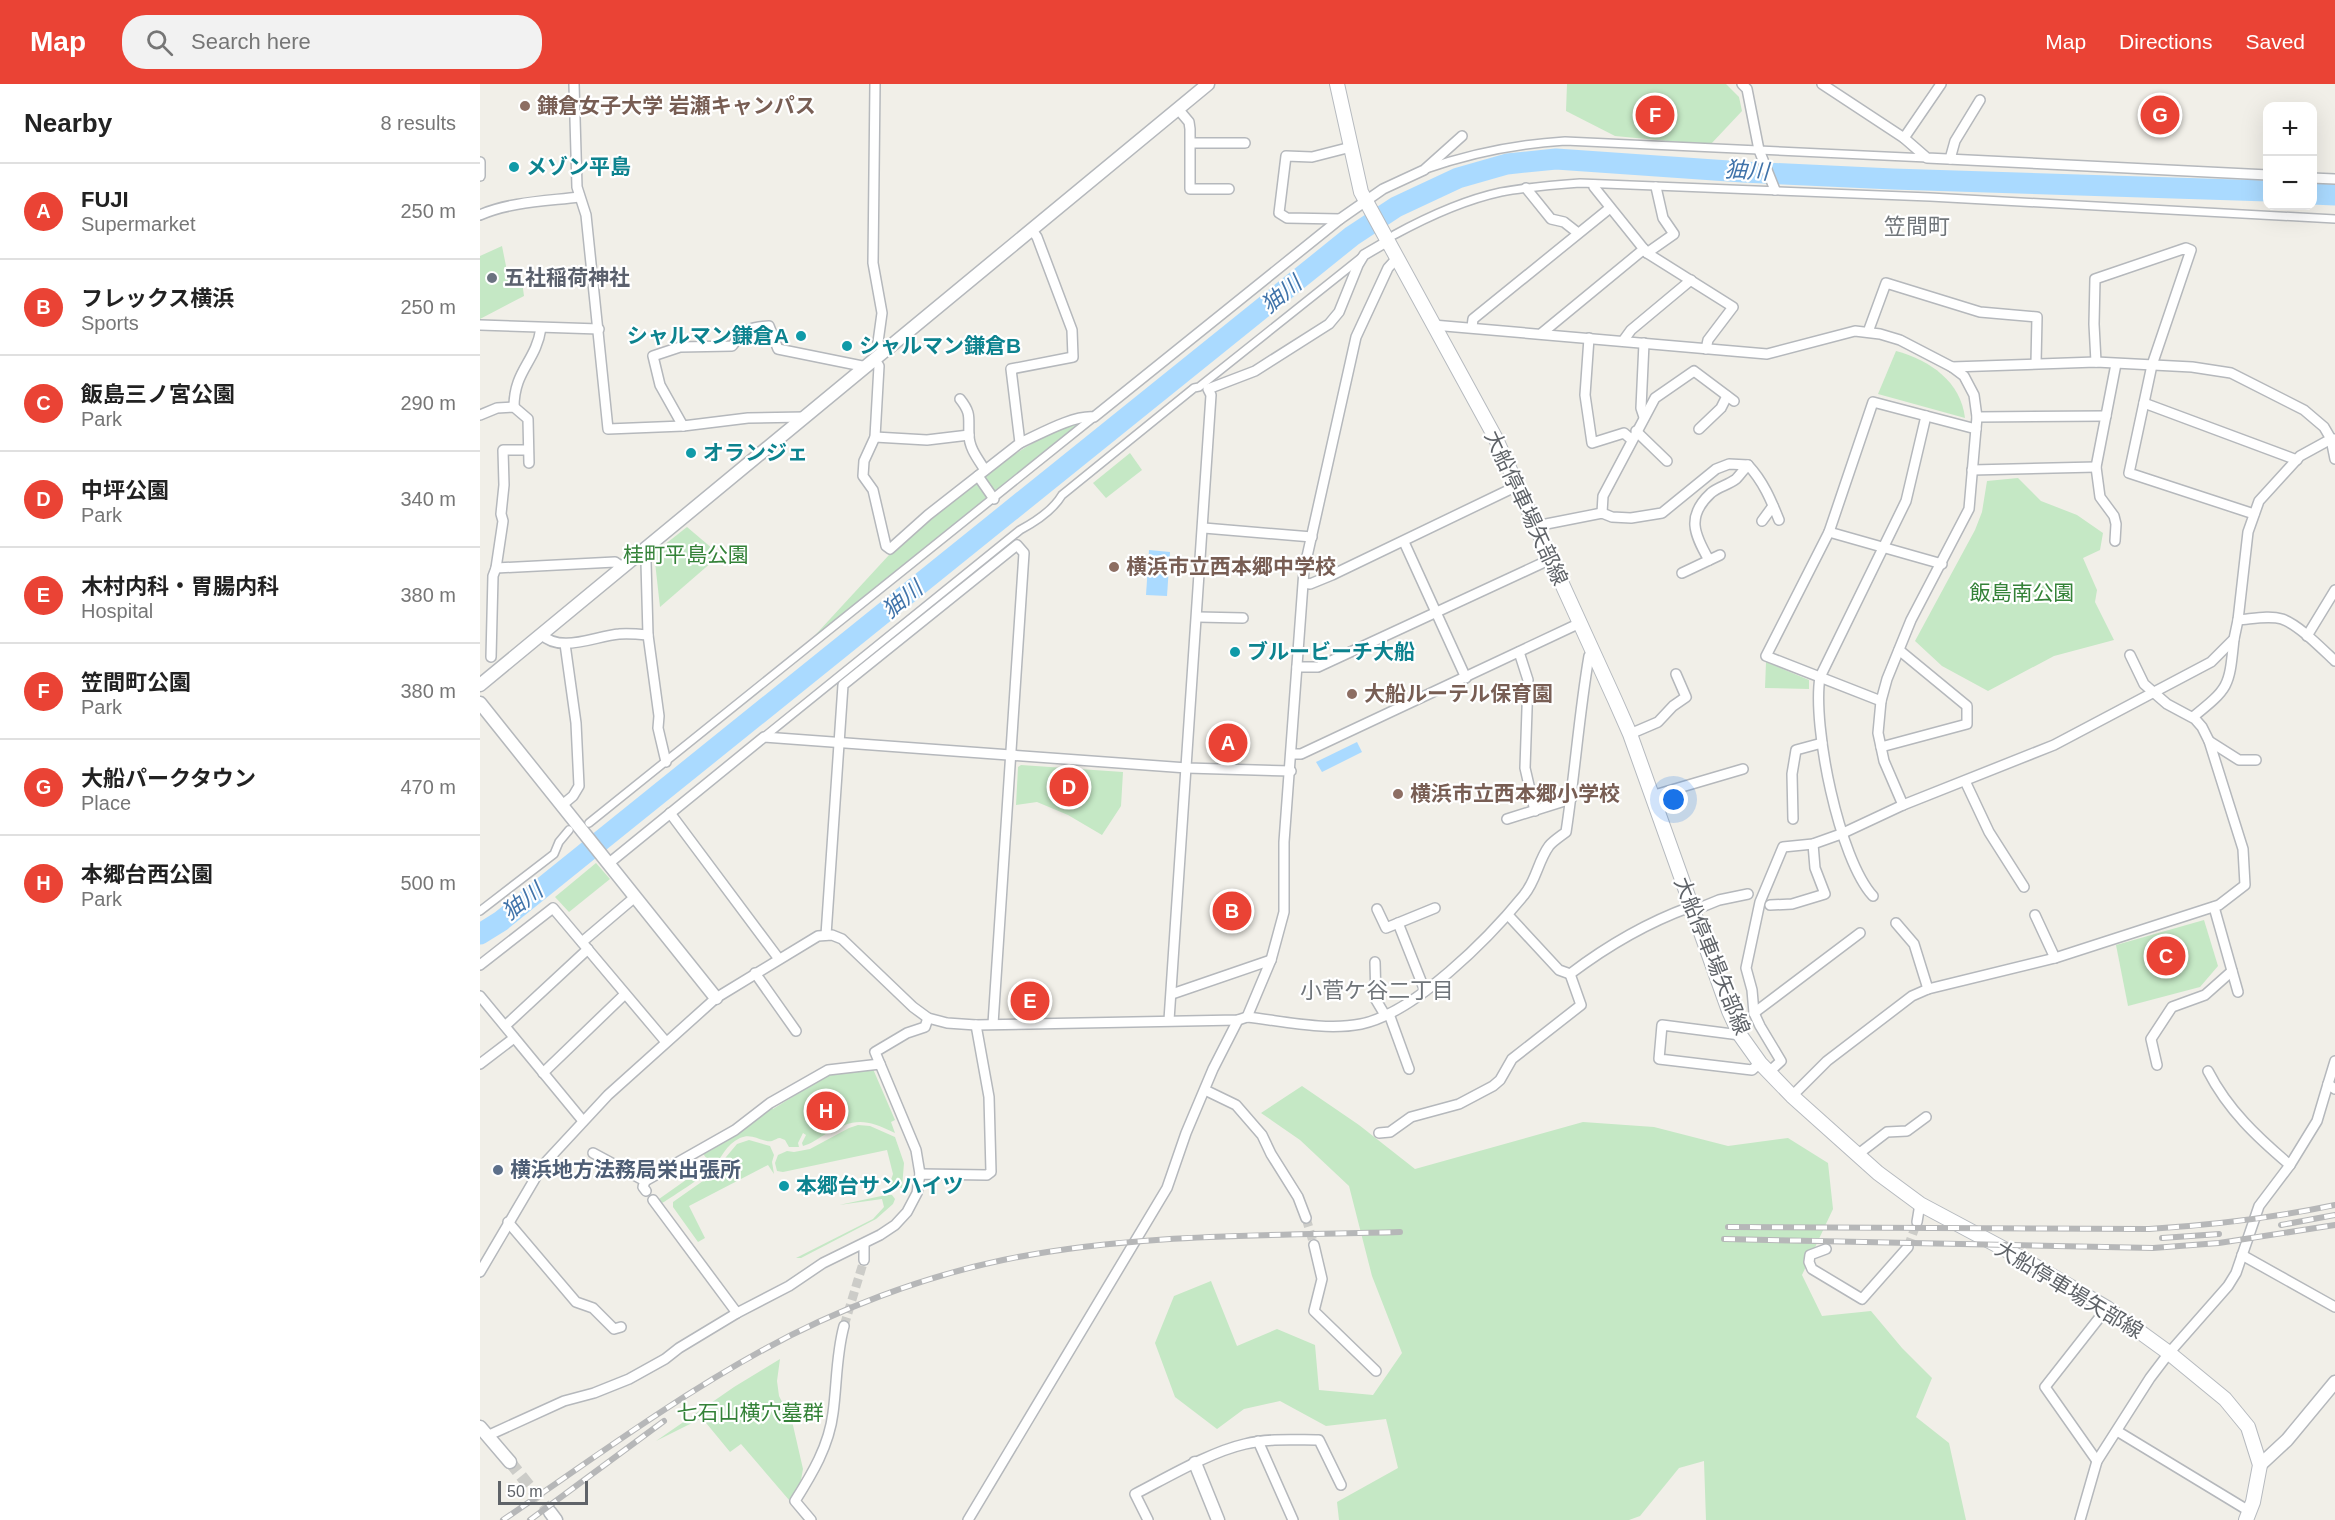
<!DOCTYPE html>
<html lang="en">
<head>
<meta charset="utf-8">
<style>
	:root { --surface:#fff; --page:#f2f2f2; --text:#222; --muted:#767676; --line:#e0e0e0; --accent:#ea4335 }
	body { margin:0; font-family:Helvetica,"Noto Sans JP",sans-serif; background:var(--page); color:var(--text) }
	.controls { position:absolute; right:18px; top:18px; display:grid; overflow:hidden; border-radius:12px; box-shadow:0 6px 24px #0002 }
	.controls button { width:54px; height:54px; display:grid; place-items:center; padding:0; border:0; border-bottom:2px solid var(--line); background:var(--surface); color:var(--text); font:30px sans-serif }
	.scale { position:absolute; left:18px; bottom:15px; width:90px; box-sizing:border-box; padding-left:6px; border:3px solid #5f6368; border-top:0; font-size:16px; line-height:21px; white-space:nowrap; color:#5f6368; -webkit-text-stroke:4px #fff; paint-order:stroke }
	.you { position:absolute; left:1194px; top:716px; width:21px; height:21px; margin:-15px; border:4px solid #fff; border-radius:50%; background:#1a73e8; box-shadow:0 0 0 9px #1a73e833 }
	.badge { display:grid; place-items:center; width:39px; height:39px; border-radius:50%; background:var(--accent); color:#fff; font-size:20px; font-weight:700 }
	.pin { position:absolute; translate:-50% -50%; border:3px solid #fff; box-shadow:0 2px 6px #0006 }
	.list { margin:0; padding:0; list-style:none }
	h2 { display:flex; justify-content:space-between; align-items:center; height:78px; margin:0; padding:0 24px; font-size:26px }
	h2 small { font-size:20px; font-weight:400; color:var(--muted) }
	.list li { display:grid; grid-template-columns:39px 1fr auto; gap:18px; align-items:center; box-sizing:border-box; height:96px; padding:0 24px; border-top:2px solid var(--line) }
	.list b { display:block; font-size:22px; white-space:nowrap }
	.list p { margin:0; font-size:20px; white-space:nowrap; color:var(--muted) }
	.list em { font-size:20px; font-style:normal; color:var(--muted) }
	.icon { flex:none; width:33px; height:33px; fill:none; stroke:currentColor; stroke-width:2; stroke-linecap:round; stroke-linejoin:round }
	.map { position:relative; flex:none; width:1855px; height:1436px; overflow:hidden }
	header { display:flex; align-items:center; gap:36px; box-sizing:border-box; height:84px; padding:0 30px; background:var(--accent); color:#fff }
	header strong { font-size:28px }
	nav { display:flex; gap:33px; margin-inline-start:auto; font-size:21px }
	.search { width:420px; height:54px; background:var(--page); display:flex; align-items:center; gap:15px; box-sizing:border-box; padding:0 21px; border-radius:24px; color:var(--muted); font-size:22px }
	main { display:flex }
	aside { flex:1; background:var(--surface) }
	.map>svg:first-child { display:block }
	.green { fill:#c5e8c5 }
	.water { fill:#aadaff }
	.lines { fill:none; stroke-linecap:round; stroke-linejoin:round }
	.river { stroke:#aadaff; stroke-width:21 }
	.minor-tunnel { stroke:#ccccc8; stroke-width:9; stroke-dasharray:9 4.5; stroke-linecap:butt }
	.tertiary-tunnel { stroke:#ccccc8; stroke-width:12; stroke-dasharray:12 6; stroke-linecap:butt }
	.pedestrian-casing { stroke:#b5b8bc; stroke-width:10 }
	.minor-casing { stroke:#b5b8bc; stroke-width:12 }
	.tertiary-casing { stroke:#b5b8bc; stroke-width:15 }
	.secondary-casing { stroke:#b6babf; stroke-width:16 }
	.pedestrian { stroke:#fff; stroke-width:7 }
	.minor { stroke:#fff; stroke-width:9 }
	.tertiary { stroke:#fff; stroke-width:12 }
	.secondary { stroke:#fff; stroke-width:14 }
	.rail-casing { stroke:#b6b7b8; stroke-width:6 }
	.rail { stroke:#fff; stroke-width:4; stroke-dasharray:11; stroke-linecap:butt }
	.education-dot { fill:#8d6e63; stroke:#fff; stroke-width:2 }
	.culture-dot { fill:#0f9aa8; stroke:#fff; stroke-width:2 }
	.worship-dot { fill:#6b7280; stroke:#fff; stroke-width:2 }
	.service-dot { fill:#5c6f8a; stroke:#fff; stroke-width:2 }
	.labels { text-anchor:middle; stroke-width:4.5; stroke-linejoin:round; paint-order:stroke }
	.education-label { font-size:21px; font-weight:bold; fill:#785e54; stroke:#fff; text-anchor:start }
	.culture-label { font-size:21px; font-weight:bold; fill:#0d838f; stroke:#fff; text-anchor:start }
	.worship-label { font-size:21px; font-weight:bold; fill:#5b616d; stroke:#fff; text-anchor:start }
	.street-label { font-size:21px; fill:#5f6368; stroke:#fff }
	.park-label { font-size:21px; fill:#348238; stroke:#fff }
	.service-label { font-size:21px; font-weight:bold; fill:#4e5e75; stroke:#fff; text-anchor:start }
	.water-label { font-size:22px; font-style:italic; fill:#4174aa; stroke:#fff }
	.neighbourhood-label { font-size:22px; fill:#70757a; stroke:#fff }
</style>
</head>
<body>
<header>
<strong>Map</strong>
<div class="search"><svg class="icon" aria-label="search" viewBox="0 0 24 24"><circle cx="10" cy="10" r="6"/><path d="M15 15l6 6"/></svg>Search here</div>
<nav><a>Map</a><a>Directions</a><a>Saved</a></nav>
</header>
<main>
<aside>
<h2>Nearby<small>8 results</small></h2>
<ul class="list">
<li><span class="badge">A</span><div><b>FUJI</b><p>Supermarket</p></div><em>250 m</em></li>
<li><span class="badge">B</span><div><b>フレックス横浜</b><p>Sports</p></div><em>250 m</em></li>
<li><span class="badge">C</span><div><b>飯島三ノ宮公園</b><p>Park</p></div><em>290 m</em></li>
<li><span class="badge">D</span><div><b>中坪公園</b><p>Park</p></div><em>340 m</em></li>
<li><span class="badge">E</span><div><b>木村内科・胃腸内科</b><p>Hospital</p></div><em>380 m</em></li>
<li><span class="badge">F</span><div><b>笠間町公園</b><p>Park</p></div><em>380 m</em></li>
<li><span class="badge">G</span><div><b>大船パークタウン</b><p>Place</p></div><em>470 m</em></li>
<li><span class="badge">H</span><div><b>本郷台西公園</b><p>Park</p></div><em>500 m</em></li>
</ul>
</aside>
<div class="map">
<svg width="1855" height="1436" viewBox="0 0 1855 1436">
	<rect width="100%" height="100%" fill="#f1efe8"/>
	<g class="green">
		<path d="M1087,0H1246L1259,13L1262,27L1230,61L1135,52L1086,27Z"/>
		<path d="M22,162L28,192L41,190L44,212L0,235V172Z"/>
		<path d="M1416,267C1450,276 1481,298 1485,334L1398,310Z"/>
		<path d="M604,338L514,412L502,393C536,369 563,349 604,338Z"/>
		<path d="M650,369L662,386L626,414L613,399Z"/>
		<path d="M1538,394L1561,417L1597,431L1623,449L1620,466L1603,474L1617,506L1615,518L1634,556L1574,572L1508,607L1462,582L1435,557L1495,446L1502,428L1507,397Z"/>
		<path d="M497,397L510,415L327,560L409,471Z"/>
		<path d="M207,443L240,471L180,523L174,469Z"/>
		<path d="M1286,578L1329,596V605L1285,604Z"/>
		<path d="M541,681L643,688L641,722L622,751L588,731L557,718L536,721L538,683Z"/>
		<path d="M116,779L130,795L89,828L75,813Z"/>
		<path d="M1724,836L1738,882L1720,903L1648,922L1636,861Z"/>
		<path d="M393,985L415,1036L411,1038L415,1049C384,1034 374,1034 344,1051C337,1055 331,1060 323,1062L322,1059L326,1051L323,1049L318,1059L319,1063H309L305,1056L300,1054C297,1054 295,1056 292,1057C282,1059 273,1048 260,1054C246,1060 241,1075 232,1085C228,1089 185,1118 182,1119L179,1115L230,1079L221,1067L291,1022L293,1025L349,990Z"/>
		<path d="M822,1002L879,1041L935,1085L1103,1038L1174,1043L1248,1062L1308,1054L1348,1079L1353,1125L1322,1191L1342,1232L1391,1227L1422,1264L1452,1294L1436,1333L1469,1359L1486,1436H1226L1224,1377L1199,1384L1160,1432L1149,1436H859L857,1418L918,1384L906,1335L846,1342L800,1317L764,1325L737,1345L695,1313L675,1259L694,1212L731,1197L757,1262L797,1245L835,1261L839,1306L893,1311L922,1269L892,1192L869,1102L820,1056L781,1029Z"/>
		<path d="M378,1041L390,1042L415,1053L424,1079L422,1104L409,1102L413,1090L407,1066L303,1088L297,1087L295,1079L298,1071L307,1067L314,1068L330,1065L369,1044Z"/>
		<path d="M269,1056L290,1062L294,1071L292,1078L294,1090L288,1081L209,1122L225,1154L218,1158L193,1123V1118L230,1092L257,1060Z"/>
		<path d="M406,1111H412L415,1115L413,1120L396,1135L321,1174H316L393,1135L404,1123L402,1115L359,1121Z"/>
		<path d="M300,1275L297,1297L299,1312L312,1337L323,1385L320,1401L309,1416L261,1360L250,1368L222,1334L176,1357L254,1303Z"/>
	</g>
	<g class="water">
		<path d="M669,466L690,468L687,512L666,511Z"/>
		<path d="M877,658L882,668L842,688L836,678Z"/>
	</g>
	<g class="lines">
		<g class="river">
			<path d="M1832,110L1855,111"/>
			<path d="M0,850L21,837L872,152L916,123L978,94L1027,80L1076,75L1263,88L1413,95L1788,107"/>
		</g>
		<g class="minor-tunnel">
			<path d="M826,1134L834,1161"/>
			<path d="M1428,1163L1437,1138"/>
			<path d="M364,1242L384,1176"/>
		</g>
		<path class="tertiary-tunnel" d="M30,1378L70,1428"/>
		<g class="pedestrian-casing">
			<g id="pedestrian">
				<path d="M946,85C991,69 1037,60 1085,57L1447,74"/>
				<path d="M914,151C947,133 984,116 1021,108C1047,103 1073,101 1100,99L1450,113L1855,135"/>
				<path d="M284,653L540,446C555,438 573,426 582,411L714,304L719,303L882,173"/>
				<path d="M109,739L614,333"/>
				<path d="M0,827L74,770L79,758L89,746"/>
			</g>
		</g>
		<g class="minor-casing">
			<g id="minor">
				<path d="M94,0L97,103L106,131L128,345L203,342L268,334L325,333"/>
				<path d="M395,0L393,179L402,229L398,258L404,268"/>
				<path d="M1262,0L1267,5L1279,66L1295,106"/>
				<path d="M1342,0L1424,54L1461,0"/>
				<path d="M698,25L709,38L710,45V105H749"/>
				<path d="M1424,54L1447,74L1788,91"/>
				<path d="M711,59H765"/>
				<path d="M1470,75L1475,57L1500,16"/>
				<path d="M0,78V92"/>
				<path d="M1832,94L1855,95"/>
				<path d="M1115,101L1114,103L1167,169L1253,223L1228,256L1226,265"/>
				<path d="M1046,104L1071,135L1084,138L1098,149"/>
				<path d="M0,131C29,118 67,117 99,113"/>
				<path d="M860,135L807,134L799,129L806,72L832,73L871,63"/>
				<path d="M1167,169L1194,150L1183,134L1176,103"/>
				<path d="M0,241L119,245"/>
				<path d="M953,241L1287,270L1375,247L1400,250L1420,256L1472,283L1484,292L1494,311L1497,333L1489,425L1431,536L1407,595L1401,617L1398,649L1404,677L1423,721"/>
				<path d="M992,243L993,235L1130,124"/>
				<path d="M1388,248L1406,199L1500,228L1557,233L1556,279"/>
				<path d="M1062,249L1164,165"/>
				<path d="M1109,254L1105,311L1112,359L1144,349L1152,356"/>
				<path d="M1143,257L1151,246L1211,196"/>
				<path d="M1164,259L1161,324L1164,333"/>
				<path d="M395,276L399,282L395,353L384,377L383,392L393,406L406,462L410,465L448,431L540,359L531,285L593,273L592,246L557,153L552,146"/>
				<path d="M1616,278L1614,240L1615,195L1706,164L1711,166L1672,281L1649,389L1774,430"/>
				<path d="M1472,283L1616,278L1712,283L1751,289L1824,326L1844,343L1851,355L1855,375"/>
				<path d="M480,315C492,330 488,334 489,351C489,364 498,375 505,386"/>
				<path d="M1664,319L1817,376"/>
				<path d="M34,323C34,286 56,278 61,244"/>
				<path d="M0,331L17,324L34,323L48,335L49,379"/>
				<path d="M1497,333L1626,332"/>
				<path d="M203,342L180,301L173,272L200,263L252,262C264,246 269,243 289,242L298,265L387,283"/>
				<path d="M1219,345L1241,324L1247,312"/>
				<path d="M1156,347L1187,377"/>
				<path d="M395,353L447,356L489,351"/>
				<path d="M540,359C560,350 593,331 614,333L860,135L903,105L944,86L982,52"/>
				<path d="M1492,386L1616,383"/>
				<path d="M498,392L514,415"/>
				<path d="M1122,429L1123,412L1175,314L1214,287L1254,317"/>
				<path d="M1282,437L1293,422"/>
				<path d="M1056,442L1122,429L1132,433L1151,434L1182,429L1236,385L1249,380L1268,381C1283,397 1291,416 1299,436"/>
				<path d="M724,444L832,453"/>
				<path d="M1349,448L1462,480"/>
				<path d="M1635,457L1636,440L1634,432L1620,413L1616,383L1636,280"/>
				<path d="M924,458L986,594"/>
				<path d="M163,467L166,478L168,551L179,632L178,644L186,678"/>
				<path d="M1229,476C1214,450 1206,432 1231,409C1238,403 1248,401 1256,395C1260,391 1264,385 1268,381"/>
				<path d="M16,484L135,478L142,483"/>
				<path d="M1202,489L1240,471"/>
				<path d="M824,499L830,500L852,491L1037,402"/>
				<path d="M718,533L763,534"/>
				<path d="M1758,536C1772,535 1789,531 1802,535C1819,541 1841,564 1855,577"/>
				<path d="M61,550C80,570 115,552 139,550C148,549 158,550 168,551"/>
				<path d="M1827,552L1855,506"/>
				<path d="M1039,568L1048,596L1045,684L1055,727"/>
				<path d="M11,573L13,492L16,484L23,437L21,430L24,401L23,366H48"/>
				<path d="M817,583H838L1071,475"/>
				<path d="M1401,617L1286,572L1349,448L1393,318L1496,345"/>
				<path d="M1713,633C1750,603 1749,603 1754,555"/>
				<path d="M1150,650L1178,638L1193,622L1206,613L1196,590"/>
				<path d="M1729,657L1759,676H1776"/>
				<path d="M1401,663L1487,640V622L1419,566"/>
				<path d="M812,670H821L1100,539"/>
				<path d="M1485,697L1509,748L1544,803"/>
				<path d="M1171,712L1263,685"/>
				<path d="M81,722L93,712L99,702L96,639L85,560"/>
				<path d="M190,729L299,875"/>
				<path d="M1027,735L1091,715"/>
				<path d="M1313,735L1312,690L1316,666L1342,659"/>
				<path d="M128,780L284,653L707,684L811,687"/>
				<path d="M1393,812C1359,775 1332,642 1340,593L1426,417L1446,332"/>
				<path d="M1290,821L1312,820L1345,810L1335,784L1333,760"/>
				<path d="M1734,823L1758,908"/>
				<path d="M897,825L906,844L955,824"/>
				<path d="M1212,827L1239,816L1268,810"/>
				<path d="M1028,831L1079,886L1090,890C1127,862 1166,839 1210,823"/>
				<path d="M1555,831L1575,874"/>
				<path d="M918,839L945,907"/>
				<path d="M1416,839L1434,860L1448,905"/>
				<path d="M346,851L363,601L537,461L544,469L513,940"/>
				<path d="M102,858L155,813"/>
				<path d="M895,878L896,916L905,931"/>
				<path d="M0,881L73,824L186,958"/>
				<path d="M275,889L316,947"/>
				<path d="M692,910L791,876"/>
				<path d="M0,912L103,1037"/>
				<path d="M1274,929L1380,849"/>
				<path d="M909,930L929,985"/>
				<path d="M767,933L791,876L804,828V758L824,486L876,253L908,184L917,174"/>
				<path d="M689,936L731,311L728,305L775,287L849,240L859,228L878,181L884,171L908,157"/>
				<path d="M25,942L108,865"/>
				<path d="M1260,951L1182,941L1179,975L1272,986L1280,979"/>
				<path d="M0,980L34,954"/>
				<path d="M1677,981L1671,955L1692,923L1725,911L1752,887"/>
				<path d="M1728,987C1748,1026 1777,1053 1810,1081"/>
				<path d="M1289,988L1301,977L1280,942L1274,929L1272,906L1266,884L1280,818L1303,763L1333,760L1361,750L1423,721L1574,661L1731,578L1754,555L1758,536L1768,448L1779,417L1820,372L1851,355H1855"/>
				<path d="M63,989L145,910"/>
				<path d="M1848,1000L1855,977"/>
				<path d="M725,1006L756,1021L782,1051L791,1070L818,1113L826,1134"/>
				<path d="M1312,1012L1347,977L1432,912L1448,905L1575,874L1739,821L1765,801L1763,765L1729,657L1722,643L1715,635L1687,620L1664,600L1650,571"/>
				<path d="M899,1049L910,1048L931,1033L979,1020L1013,1002L1020,996L1032,975L1101,921L1090,890"/>
				<path d="M113,1069L165,1097L163,1103L166,1107"/>
				<path d="M1377,1071L1407,1048L1427,1047L1446,1033"/>
				<path d="M440,1090L436,1066L395,968L427,949L445,943L448,934"/>
				<path d="M165,1097L255,1046L290,1019L348,986L400,980"/>
				<path d="M173,1116L257,1229"/>
				<path d="M28,1138L96,1218L113,1224L134,1245L141,1243"/>
				<path d="M1437,1138L1440,1120"/>
				<path d="M384,1160V1176"/>
				<path d="M834,1161L842,1195L834,1227L896,1287"/>
				<path d="M1346,1165L1330,1171L1329,1178L1332,1185L1382,1215L1428,1163"/>
				<path d="M1762,1171L1855,1223"/>
				<path d="M0,1188L63,1081L128,1011L236,914L338,852L352,851L362,855L433,923L448,934L467,939L496,941L758,936L767,933C803,937 845,947 881,940C935,929 1009,854 1044,811C1056,797 1058,777 1069,762C1073,757 1081,752 1086,748C1095,689 1099,630 1109,572L1113,567"/>
				<path d="M1637,1347L1769,1427"/>
				<path d="M7,1352L84,1317L114,1309L149,1295L185,1275L199,1264L257,1229L309,1202L343,1179L400,1151L415,1141L427,1128L437,1109L440,1090L507,1091L511,1088L509,1013L496,941"/>
				<path d="M778,1357L813,1436"/>
				<path d="M1617,1377L1565,1303L1627,1224"/>
				<path d="M331,1436L315,1417C332,1390 349,1362 353,1329C357,1300 356,1271 364,1242"/>
				<path d="M488,1436L687,1104L706,1049L733,985L758,936"/>
				<path d="M668,1436L655,1410C688,1393 730,1368 765,1360C789,1354 815,1356 839,1356L861,1401"/>
				<path d="M1600,1436L1617,1377L1670,1294L1689,1269L1748,1202L1756,1189L1779,1122L1810,1081L1837,1037L1848,1000L1855,1005"/>
			</g>
		</g>
		<g class="tertiary-casing">
			<g id="tertiary">
				<path d="M0,601L728,0"/>
				<path d="M0,619L236,914"/>
				<path d="M0,1343L30,1378"/>
				<path d="M715,1379L738,1436"/>
				<path d="M1780,1381L1807,1356L1855,1298"/>
				<path d="M70,1428L76,1436"/>
			</g>
		</g>
		<g class="secondary-casing">
			<path id="secondary" d="M857,0L881,108L1015,353L1135,616L1150,650L1249,927L1260,951L1280,979L1312,1012L1398,1089L1440,1120L1543,1175L1627,1224L1689,1269L1745,1315L1768,1343L1780,1381L1773,1418L1766,1436"/>
		</g>
		<use href="#pedestrian" class="pedestrian"/>
		<use href="#minor" class="minor"/>
		<use href="#tertiary" class="tertiary"/>
		<use href="#secondary" class="secondary"/>
		<g class="rail-casing">
			<g id="rail">
				<path d="M1801,1141L1855,1131"/>
				<path d="M1248,1143L1669,1145C1732,1141 1793,1134 1855,1121"/>
				<path d="M1682,1154L1739,1150"/>
				<path d="M1244,1155L1673,1164L1739,1159L1855,1141"/>
				<path d="M23,1436C108,1378 192,1316 283,1266C355,1226 442,1193 523,1176C654,1149 787,1152 920,1148"/>
				<path d="M50,1436L184,1337"/>
			</g>
		</g>
		<use href="#rail" class="rail"/>
	</g>
	<g class="education-dot">
		<circle cx="45" cy="22" r="6"/>
		<circle cx="634" cy="483" r="6"/>
		<circle cx="872" cy="610" r="6"/>
		<circle cx="918" cy="710" r="6"/>
	</g>
	<g class="culture-dot">
		<circle cx="34" cy="83" r="6"/>
		<circle cx="321" cy="252" r="6"/>
		<circle cx="367" cy="262" r="6"/>
		<circle cx="211" cy="369" r="6"/>
		<circle cx="755" cy="568" r="6"/>
		<circle cx="304" cy="1102" r="6"/>
	</g>
	<circle class="worship-dot" cx="12" cy="194" r="6"/>
	<circle class="service-dot" cx="18" cy="1086" r="6"/>
	<g class="labels">
		<g class="education-label">
			<text x="57" y="29">鎌倉女子大学 岩瀬キャンパス</text>
			<text x="646" y="490">横浜市立西本郷中学校</text>
			<text x="884" y="617">大船ルーテル保育園</text>
			<text x="930" y="717">横浜市立西本郷小学校</text>
		</g>
		<g class="culture-label">
			<text x="46" y="90">メゾン平島</text>
			<text x="309" y="259" text-anchor="end">シャルマン鎌倉A</text>
			<text x="379" y="269">シャルマン鎌倉B</text>
			<text x="223" y="376">オランジェ</text>
			<text x="767" y="575">ブルービーチ大船</text>
			<text x="316" y="1109">本郷台サンハイツ</text>
		</g>
		<g class="worship-label">
			<text x="24" y="201">五社稲荷神社</text>
		</g>
		<g class="street-label">
			<text transform="translate(1046 424) rotate(65)" y="7">大船停車場矢部線</text>
			<text transform="translate(1232 872) rotate(68)" y="7">大船停車場矢部線</text>
			<text transform="translate(1589 1206) rotate(31)" y="7">大船停車場矢部線</text>
		</g>
		<g class="park-label">
			<text x="206" y="478">桂町平島公園</text>
			<text x="1542" y="516">飯島南公園</text>
			<text x="270" y="1336">七石山横穴墓群</text>
		</g>
		<g class="service-label">
			<text x="30" y="1093">横浜地方法務局栄出張所</text>
		</g>
		<g class="water-label">
			<text transform="translate(1267 86) rotate(3)" y="8">㹨川</text>
			<text transform="translate(801 210) rotate(-39)" y="8">㹨川</text>
			<text transform="translate(422 515) rotate(-39)" y="8">㹨川</text>
			<text transform="translate(42 817) rotate(-38)" y="8">㹨川</text>
		</g>
		<g class="neighbourhood-label">
			<text x="1437" y="150">笠間町</text>
			<text x="897" y="914">小菅ケ谷二丁目</text>
		</g>
	</g>
</svg>
<div class="controls">
<button>+</button>
<button>−</button>
</div>
<div class="scale">50 m</div>
<div class="you"></div>
<div class="pin badge" style="left:748px;top:659px">A</div>
<div class="pin badge" style="left:752px;top:827px">B</div>
<div class="pin badge" style="left:1686px;top:872px">C</div>
<div class="pin badge" style="left:589px;top:703px">D</div>
<div class="pin badge" style="left:550px;top:917px">E</div>
<div class="pin badge" style="left:1175px;top:31px">F</div>
<div class="pin badge" style="left:1680px;top:31px">G</div>
<div class="pin badge" style="left:346px;top:1027px">H</div>
</div>
</main>
</body>
</html>
